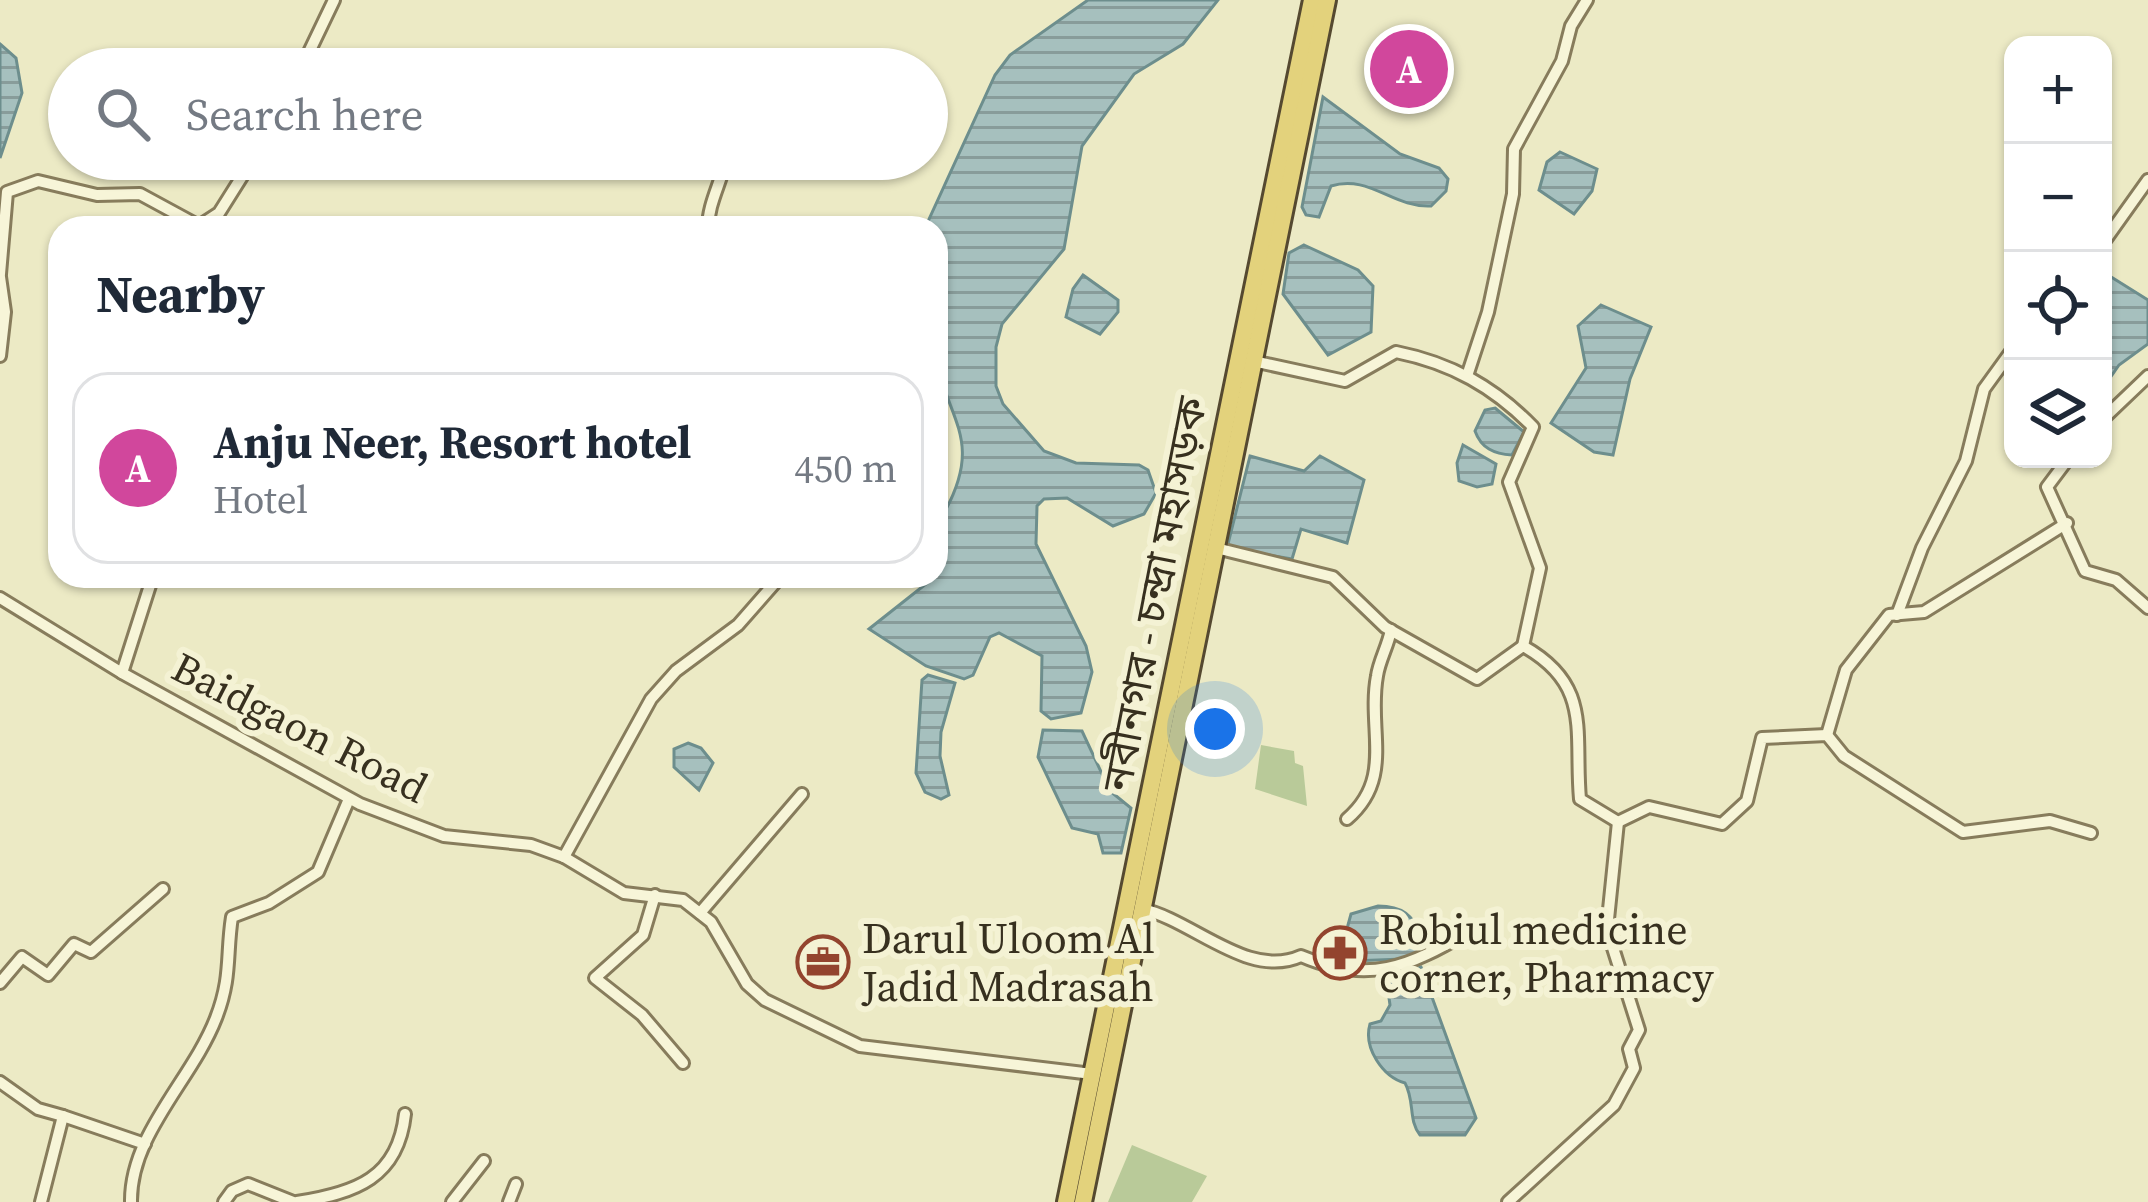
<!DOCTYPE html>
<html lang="en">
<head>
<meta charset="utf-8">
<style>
	:root { --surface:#fff; --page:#f2f2f3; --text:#1f2937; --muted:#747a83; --line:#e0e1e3; --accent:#0f766e }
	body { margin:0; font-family:"Source Serif 4","Noto Sans Bengali",serif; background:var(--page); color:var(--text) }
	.controls { position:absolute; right:36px; top:36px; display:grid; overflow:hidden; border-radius:24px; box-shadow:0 3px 9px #0004 }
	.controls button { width:108px; height:108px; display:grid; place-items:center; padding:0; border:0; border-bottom:3px solid var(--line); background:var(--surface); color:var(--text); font:60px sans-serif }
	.you { position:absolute; left:1215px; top:729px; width:42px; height:42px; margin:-30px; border:9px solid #fff; border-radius:50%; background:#1a73e8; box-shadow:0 0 0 18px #1a73e833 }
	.badge { display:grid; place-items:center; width:78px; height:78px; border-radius:50%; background:var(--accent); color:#fff; font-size:39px; font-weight:700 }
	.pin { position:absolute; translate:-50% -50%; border:6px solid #fff; box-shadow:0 3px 12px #0006 }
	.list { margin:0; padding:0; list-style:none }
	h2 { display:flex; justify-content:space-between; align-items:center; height:156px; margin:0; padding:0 48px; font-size:51px }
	h2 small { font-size:39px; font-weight:400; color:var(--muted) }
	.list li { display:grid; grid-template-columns:78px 1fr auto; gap:36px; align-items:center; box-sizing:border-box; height:192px; margin:0 24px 24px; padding:0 24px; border:3px solid var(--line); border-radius:36px }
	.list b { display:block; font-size:45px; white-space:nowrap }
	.list p { margin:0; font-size:39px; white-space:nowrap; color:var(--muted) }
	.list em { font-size:39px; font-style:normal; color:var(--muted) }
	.icon { flex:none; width:66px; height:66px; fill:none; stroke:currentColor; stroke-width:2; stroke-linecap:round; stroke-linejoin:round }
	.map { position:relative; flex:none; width:2148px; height:1202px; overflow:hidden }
	.search { position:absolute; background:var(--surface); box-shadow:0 3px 9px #0004; left:48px; top:48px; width:900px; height:132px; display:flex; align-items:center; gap:30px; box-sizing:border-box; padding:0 42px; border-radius:66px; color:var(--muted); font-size:45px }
	.panel { position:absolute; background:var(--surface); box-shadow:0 3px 9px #0004; left:48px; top:216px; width:900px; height:372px; border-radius:36px }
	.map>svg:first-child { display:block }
	.park { fill:#b9ca99 }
	.water { fill:url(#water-rules); stroke:#6d8e8d; stroke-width:3 }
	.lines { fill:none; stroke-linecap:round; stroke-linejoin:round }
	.minor-casing { stroke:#877c5c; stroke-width:16 }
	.trunk-casing { stroke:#554930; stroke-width:22 }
	.minor { stroke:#f7f5d8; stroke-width:10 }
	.trunk { stroke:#e3d27c; stroke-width:16 }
	.labels { text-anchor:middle; stroke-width:12; stroke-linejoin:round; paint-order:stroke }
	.street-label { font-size:42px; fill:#37301f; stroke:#f4f2d4 }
	.poi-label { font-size:42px; fill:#37301f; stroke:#f4f2d4; text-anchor:start }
</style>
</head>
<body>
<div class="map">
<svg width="2148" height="1202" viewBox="0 0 2148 1202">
	<defs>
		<pattern id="water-rules" width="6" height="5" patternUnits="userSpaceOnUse" patternTransform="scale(3)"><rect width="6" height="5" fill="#a6c0be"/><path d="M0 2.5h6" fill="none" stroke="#889c9a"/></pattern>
	</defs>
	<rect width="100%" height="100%" fill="#eceac5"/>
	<g class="park">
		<path d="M1261,745L1294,751L1295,763L1303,766L1307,806L1255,789Z"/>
		<path d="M1132,1145L1207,1176L1192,1202H1108Z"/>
	</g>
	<g class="water">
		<path d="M1088,0H1218L1183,44L1134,74L1082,146L1064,249L1002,324L996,347V386L1003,404L1044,451L1076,463L1139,465L1148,470L1156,493L1144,514L1113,526L1067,498L1044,499L1037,506L1036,544L1086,646L1092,672L1081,713L1051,719L1041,711L1042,656L999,633L990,637L973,675L964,679L926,666L869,629L936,576V516L944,513C986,437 944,419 936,352C931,312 936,268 936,228H925L995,75L1010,55Z"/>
		<path d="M0,44L16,58L22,93L0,158Z"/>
		<path d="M1323,97L1400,154L1439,168L1448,179L1446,191L1431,206C1393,208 1369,174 1331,186L1319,217L1306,215L1302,207Z"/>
		<path d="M1560,152L1597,169L1592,191L1574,214L1539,190L1547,162Z"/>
		<path d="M1304,245L1358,270L1373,286L1371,332L1328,355L1283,294L1289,253Z"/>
		<path d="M1083,275L1118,300V312L1100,334L1066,317L1073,289Z"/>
		<path d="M2108,275L2148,300V344L2119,365L2103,388V276Z"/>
		<path d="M1601,305L1651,327L1630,379L1613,455L1594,452L1551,423L1586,368L1578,326Z"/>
		<path d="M1495,408L1524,432L1512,455C1494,454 1481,448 1475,431L1485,410Z"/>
		<path d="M1463,445L1496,464L1492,484L1477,487L1459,481L1457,463Z"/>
		<path d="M1250,456L1304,471L1320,456L1364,480L1347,543L1301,529L1292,559L1227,548Z"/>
		<path d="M928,675L955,683L941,732L940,756L949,795L941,799L925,792L916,773L922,680Z"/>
		<path d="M1043,730L1082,731L1110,791L1131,808L1121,853H1103L1098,834L1072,828L1038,757Z"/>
		<path d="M688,743L701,748L713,763L699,790L674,767V749Z"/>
		<path d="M1378,906C1403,906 1412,915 1423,937L1418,953L1403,959L1352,961L1342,947L1351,914Z"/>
		<path d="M1421,967L1476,1118L1465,1135H1420C1408,1120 1415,1101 1405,1083C1383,1077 1363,1048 1370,1024L1381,1021L1390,1005L1386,976Z"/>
	</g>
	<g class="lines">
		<g class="minor-casing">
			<g id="minor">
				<path d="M301,69L334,0"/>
				<path d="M708,228C708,204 721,183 726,159"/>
				<path d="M2103,243L2148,180"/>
				<path d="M0,274L7,192L38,181L97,195L140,194L199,226L219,213L253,159"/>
				<path d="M0,277L5,312L0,356"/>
				<path d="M1253,361L1345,381L1396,352C1451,363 1494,387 1533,427L1509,482L1540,568L1523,646"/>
				<path d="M1467,376L1488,312L1513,194L1514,149L1562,61L1571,26L1587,0"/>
				<path d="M2103,419L2148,376"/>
				<path d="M2068,459L2047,487L2085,571L2116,580L2148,608"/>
				<path d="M1216,548L1333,577L1385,627L1477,679L1523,646C1593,685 1574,732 1580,799L1618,822L1649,807L1722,824L1747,801L1762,738L1827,735L1844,756L1963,832L2050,821L2091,833"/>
				<path d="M0,598L122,673L360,804L444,836L531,845L564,857L624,893L683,900L711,922L747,984L765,1000L860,1046L1092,1074"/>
				<path d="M1897,615L1922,548L1966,461L1984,389L2013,349"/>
				<path d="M122,673L153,576"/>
				<path d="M1827,735L1846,670L1889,615L1924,612L2067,523"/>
				<path d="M1347,819C1395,778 1367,729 1377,676C1379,661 1388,646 1391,630"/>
				<path d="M564,857L651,699L676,671L738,625L781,576"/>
				<path d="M655,895L643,935L595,978L642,1015L683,1063"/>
				<path d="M1142,909C1193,920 1248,980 1301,956C1368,985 1409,967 1468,932"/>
				<path d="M700,913L802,794"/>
				<path d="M0,983L22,957L48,975L74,944L91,952L163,889"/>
				<path d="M0,1082L38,1109L63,1116"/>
				<path d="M41,1202L63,1116L145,1144"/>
				<path d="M131,1202C130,1134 192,1080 216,1018C232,977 226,955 232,917L269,903L318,872L349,799"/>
				<path d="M224,1202L232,1191L248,1184L293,1202"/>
				<path d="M297,1202C356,1193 398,1178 405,1114"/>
				<path d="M452,1202L484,1161"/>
				<path d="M509,1202L516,1184"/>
				<path d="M1508,1202L1614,1105L1634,1068L1629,1049L1639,1030L1607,929L1618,822"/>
			</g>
		</g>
		<g class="trunk-casing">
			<g id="trunk">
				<path d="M1066,1202L1312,0"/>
				<path d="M1083,1202L1327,0"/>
			</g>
		</g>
		<use href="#minor" class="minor"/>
		<use href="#trunk" class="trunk"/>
	</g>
	<defs>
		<g id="pharmacy-ring" transform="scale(2.7)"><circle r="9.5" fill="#f4f2d4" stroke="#93442e" stroke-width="1.5"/><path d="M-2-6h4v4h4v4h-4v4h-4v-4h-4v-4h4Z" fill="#93442e"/></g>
		<g id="office-ring" transform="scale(2.7)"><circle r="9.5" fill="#f4f2d4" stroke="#93442e" stroke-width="1.5"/><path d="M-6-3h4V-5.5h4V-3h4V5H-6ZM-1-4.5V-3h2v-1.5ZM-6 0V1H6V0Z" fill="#93442e"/></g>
	</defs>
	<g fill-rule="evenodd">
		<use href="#pharmacy-ring" x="1340" y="953"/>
		<use href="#office-ring" x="823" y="962"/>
	</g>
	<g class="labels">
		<g class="street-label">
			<text transform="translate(1154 594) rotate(-79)" y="15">নবীনগর - চন্দ্রা মহাসড়ক</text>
			<text transform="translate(300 727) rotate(27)" y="15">Baidgaon Road</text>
		</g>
		<g class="poi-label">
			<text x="1379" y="944">Robiul medicine<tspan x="1379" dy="48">corner, Pharmacy</tspan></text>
			<text x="862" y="953">Darul Uloom Al<tspan x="862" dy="48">Jadid Madrasah</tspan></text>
		</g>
	</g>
</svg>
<div class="controls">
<button>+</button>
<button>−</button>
<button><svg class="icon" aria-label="locate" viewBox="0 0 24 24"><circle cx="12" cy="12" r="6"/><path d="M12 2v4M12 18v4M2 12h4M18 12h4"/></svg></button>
<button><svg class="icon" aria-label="layers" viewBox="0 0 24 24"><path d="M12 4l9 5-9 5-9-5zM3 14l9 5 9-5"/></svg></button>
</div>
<div class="you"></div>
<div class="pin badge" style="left:1409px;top:69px;background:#d1479c">A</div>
<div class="search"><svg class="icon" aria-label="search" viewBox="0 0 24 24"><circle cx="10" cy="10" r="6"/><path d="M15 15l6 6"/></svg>Search here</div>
<section class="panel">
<h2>Nearby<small></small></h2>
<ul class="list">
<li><span class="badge" style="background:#d1479c">A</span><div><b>Anju Neer, Resort hotel</b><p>Hotel</p></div><em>450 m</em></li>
</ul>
</section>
</div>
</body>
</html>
